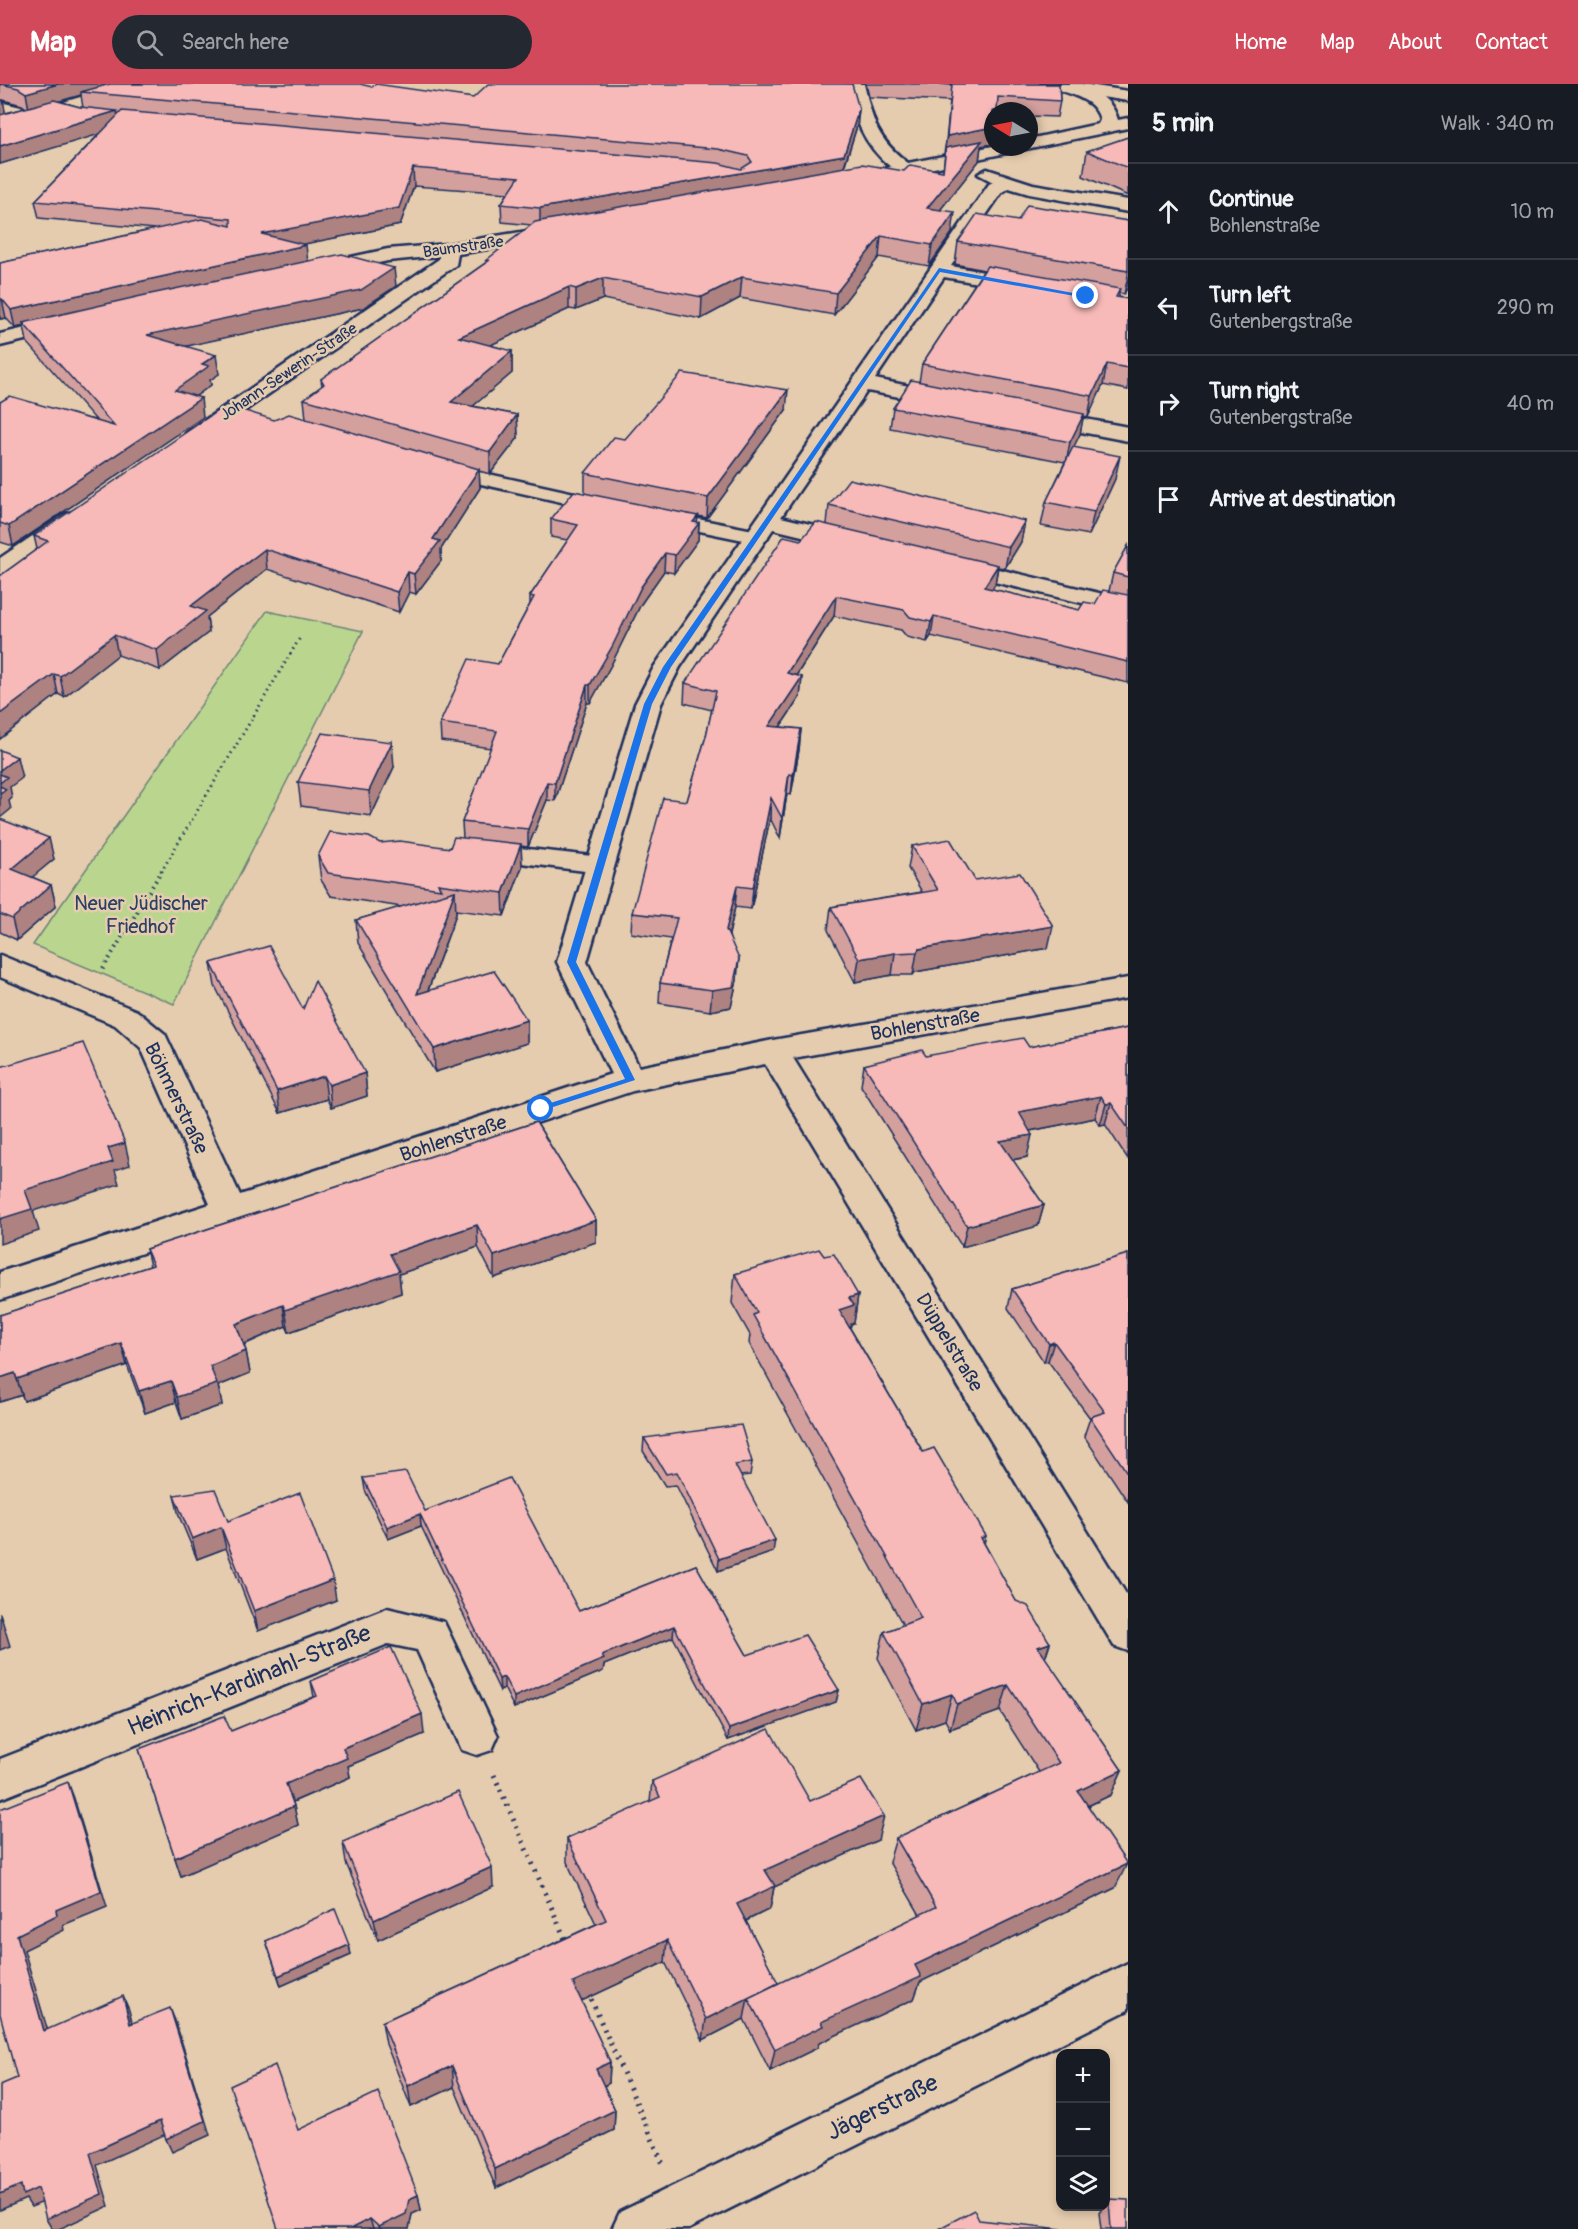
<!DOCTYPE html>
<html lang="en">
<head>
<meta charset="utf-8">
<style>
	:root { --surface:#171b24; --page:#242831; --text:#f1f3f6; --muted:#9ea1a6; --line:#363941; --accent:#d1495b }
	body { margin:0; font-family:Pangolin,sans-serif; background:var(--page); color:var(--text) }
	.controls { position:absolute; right:18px; bottom:18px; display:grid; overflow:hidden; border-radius:12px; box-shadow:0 3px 9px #0003 }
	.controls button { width:54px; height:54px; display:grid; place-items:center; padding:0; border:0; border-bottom:2px solid var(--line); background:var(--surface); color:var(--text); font:30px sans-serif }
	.compass { position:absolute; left:984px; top:18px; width:54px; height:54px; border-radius:50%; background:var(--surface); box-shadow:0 3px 9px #0003; rotate:280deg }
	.stop { position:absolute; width:18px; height:18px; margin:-14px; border:4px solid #1a73e8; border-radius:50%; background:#fff }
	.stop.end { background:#1a73e8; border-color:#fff; box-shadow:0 2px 6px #0008 }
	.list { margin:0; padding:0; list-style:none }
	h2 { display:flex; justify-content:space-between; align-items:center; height:78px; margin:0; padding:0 24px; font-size:26px }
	h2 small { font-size:20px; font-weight:400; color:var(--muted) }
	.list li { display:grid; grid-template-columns:39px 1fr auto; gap:18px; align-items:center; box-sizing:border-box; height:96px; padding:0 24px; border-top:2px solid var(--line) }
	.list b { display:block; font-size:22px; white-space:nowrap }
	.list p { margin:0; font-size:20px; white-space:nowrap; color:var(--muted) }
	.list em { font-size:20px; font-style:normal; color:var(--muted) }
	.icon { flex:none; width:33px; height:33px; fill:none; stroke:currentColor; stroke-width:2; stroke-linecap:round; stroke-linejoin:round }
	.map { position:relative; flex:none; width:1128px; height:2145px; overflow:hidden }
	header { display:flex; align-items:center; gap:36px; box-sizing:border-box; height:84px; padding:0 30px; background:var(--accent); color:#fff }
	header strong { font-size:28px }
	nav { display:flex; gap:33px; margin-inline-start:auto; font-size:21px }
	.search { width:420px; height:54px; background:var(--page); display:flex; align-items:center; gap:15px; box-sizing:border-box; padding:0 21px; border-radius:33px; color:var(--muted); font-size:22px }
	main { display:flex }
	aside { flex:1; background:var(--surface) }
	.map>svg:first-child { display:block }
	.green { fill:#bad68e; stroke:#6a8276; stroke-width:1.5 }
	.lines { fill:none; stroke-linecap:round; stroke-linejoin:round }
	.lane-casing { stroke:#1b2f5e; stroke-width:5 }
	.street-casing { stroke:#1b2f5e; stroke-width:5 }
	.secondary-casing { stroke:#1b2f5e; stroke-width:5 }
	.path-far2 { stroke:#1b2f5e; stroke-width:3; stroke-dasharray:1.5 4; stroke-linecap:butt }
	.path-far1 { stroke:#1b2f5e; stroke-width:4; stroke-dasharray:1.5 4.5; stroke-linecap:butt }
	.path { stroke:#1b2f5e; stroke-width:5; stroke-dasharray:2 6; stroke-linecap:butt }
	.lane { fill:#e6ccae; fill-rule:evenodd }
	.street { fill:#e6ccae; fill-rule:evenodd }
	.secondary { fill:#e6ccae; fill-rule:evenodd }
	.wall { fill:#d4a09e; stroke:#1b2f5e; stroke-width:1.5; fill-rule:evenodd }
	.shaded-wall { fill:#ad8281; stroke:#1b2f5e; stroke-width:1.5 }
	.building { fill:#f7bab8; stroke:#1b2f5e; stroke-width:1.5 }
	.route { fill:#1a73e8 }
	.labels { text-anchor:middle; stroke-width:5; stroke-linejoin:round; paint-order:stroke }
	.far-street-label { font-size:16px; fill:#1b2f5e; stroke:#e6ccae }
	.park-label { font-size:20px; fill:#2b4063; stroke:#e6ccae }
	.street-label { font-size:20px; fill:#1b2f5e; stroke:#e6ccae }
	.near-street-label { font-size:24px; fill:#1b2f5e; stroke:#e6ccae }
</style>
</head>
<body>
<header>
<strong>Map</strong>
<div class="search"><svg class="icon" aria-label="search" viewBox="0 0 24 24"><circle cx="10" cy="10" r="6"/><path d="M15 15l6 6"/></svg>Search here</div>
<nav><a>Home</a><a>Map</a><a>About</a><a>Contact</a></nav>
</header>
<main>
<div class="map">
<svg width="1128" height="2145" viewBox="0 0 1128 2145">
	<rect width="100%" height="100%" fill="#e6ccae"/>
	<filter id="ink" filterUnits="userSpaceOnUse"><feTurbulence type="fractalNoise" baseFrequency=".0167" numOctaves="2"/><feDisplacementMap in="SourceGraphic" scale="12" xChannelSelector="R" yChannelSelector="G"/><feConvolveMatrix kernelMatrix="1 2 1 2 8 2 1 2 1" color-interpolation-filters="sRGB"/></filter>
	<g filter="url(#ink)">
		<path class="green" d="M267,527L363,547L174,920L33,861Z"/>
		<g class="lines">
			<g class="lane-casing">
				<g id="lane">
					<path d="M443,380L606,416L613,418L616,422L613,426L606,428L436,390L433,386L436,382Z"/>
					<path d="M663,428L758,447L765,449L768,453L765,457L758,459L656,438L653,434L656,430Z"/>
					<path d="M483,760L601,773L610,775L613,781L610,787L601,789L474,773L471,768L474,763Z"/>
				</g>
			</g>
			<g class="street-casing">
				<g id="street">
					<path d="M848,0H864C873,38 876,54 908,79L993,62L1029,63V55L1098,40L1100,36C1096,17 1076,12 1059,6L1058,0C1083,0 1111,9 1118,36L1128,34V44L856,100L850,99L847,95L850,91L891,83C862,60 855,34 848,0Z"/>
					<path d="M0,18L21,23L36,34L27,39L0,28Z"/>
					<path d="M987,85L1033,100L1128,116V128L1029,110L1009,104L1002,108L951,182L1023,195L1033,201L1023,207L944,193L875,295L948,310L956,311L959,316L956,321L948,322L867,307L781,433L860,452L864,457L860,462L852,464L773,445L680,583L661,620L587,878L639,983L773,956L1128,894V914L793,974L1128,1513V1567L1114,1562L765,980L633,1007L0,1216V1188L210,1120L141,964L115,941L0,893V871L137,927L165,950L240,1111L611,990L557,878L635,620L654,583L989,100L993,98L978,90Z"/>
					<path d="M557,142L566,148L564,152L458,170L456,181L205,354H189L186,349L439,175V172L388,177L321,191L311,185L314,181L388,165L448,160Z"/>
					<path d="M68,234L75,236L78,240L75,244L0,262V250Z"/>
					<path d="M1037,326L1128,343V357L1029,338L1026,333L1029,328Z"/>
					<path d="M73,428L81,430L85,435L81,440L8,490L0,492V474L65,430Z"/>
					<path d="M952,474L1128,516V530L944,486L940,481L944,476Z"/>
					<path d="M387,1524L444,1538L498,1652L492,1666L477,1671L462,1666L417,1566L388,1560L0,1715V1675Z"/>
					<path d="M1128,1879V1926L689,2145H612L620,2128Z"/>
				</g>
			</g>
			<g class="secondary-casing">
				<g id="secondary">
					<path d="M124,0H150L148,4L0,47V37Z"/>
					<path d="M1041,0H1082L1128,7V17L1049,5Z"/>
				</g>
			</g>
			<path class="path-far2" d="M161,788L301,552"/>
			<path class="path-far1" d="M103,885L162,786"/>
			<g class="path">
				<path d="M494,1691L566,1857"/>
				<path d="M588,1908L663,2080"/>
			</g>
			<use href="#lane" class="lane"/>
			<use href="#street" class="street"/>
			<use href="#secondary" class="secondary"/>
		</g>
		<g class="wall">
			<path d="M0,0L372,3L473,14L859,25L857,42L844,84L904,87H943L950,17L869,13L866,0H1059L1060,17L1057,33L1029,32V27H993L981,62L979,77L940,126L952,149L929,182L879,173L834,231L740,214L701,235L603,215L576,226L569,225L490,261L512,267V289L473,322L517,331L518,354L490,390L479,387L480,404L441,465V477L416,510L409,508L399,528L267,485L207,533L209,548L160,586L118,571L64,613L58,610L0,655V492L37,465L34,452L274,336L306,335L304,315L322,302L321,295L485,179L532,141L502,138L501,120L508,109L414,102L400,141L302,160L308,177L396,202L363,224L185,262L219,290L210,296L211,301L196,312L203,333L13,462L0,458V318L96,336L27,258L24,242L15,244L6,234L0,235V179L155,145L39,134L35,117L100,49L0,80ZM81,11L83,24L59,17ZM3,16L22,21L26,24L5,29Z"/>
			<path d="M1128,53V112L1083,92L1087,67Z"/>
			<path d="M1018,137H1128V203L1124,210L1119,209V213L1128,215V306L1103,301L1088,333L1083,332L1080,350L1073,363L1115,395L1089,451L1041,442L1046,418L1065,378L890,344L893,324L919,298L922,280L984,186L955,180L958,158Z"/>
			<path d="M786,326L707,434L698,432L697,438L699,439L698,456L674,489L664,487L641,520L611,581L590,619H587L555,717L547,716L528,763L521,762L522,783L504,832L456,826V830L428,907L527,936V959L435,988L358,859L356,836L402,823L331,812L321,796L318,772L380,759L450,764L463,754L462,738L491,664L441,657L440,639L498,580L530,520V512L568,456L551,453V435L585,409V389L625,355Z"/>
			<path d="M829,421L1025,437L1021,458L1005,484L998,483L995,500L992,505L1079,526L1095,520L1109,507L1113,489L1128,462V599L931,552L927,558L907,553L901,546L834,532L796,592L802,593L800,613L780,643L801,645L799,666L791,711L787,710L780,754L770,734L751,825L735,823L729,851L737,896L731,923L710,927L659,919L660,899L671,855L631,849L632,829L687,717L706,652L712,626L684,619L685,599L801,456L827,440Z"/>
			<path d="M394,683L371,732L301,722L298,698Z"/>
			<path d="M0,735L54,775L32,793L51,801L56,822L17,856L0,848Z"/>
			<path d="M912,762L975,796L1048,864L915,888L913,891H892L855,898L828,846L831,823L922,808L908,784Z"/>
			<path d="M211,879L303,925L365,989L367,1012L331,1024L327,1015L280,1029L215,902Z"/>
			<path d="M1128,944V1075L1105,1040L1100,1041L1095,1034L1030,1047L1027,1073L1012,1076L1044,1121L1038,1142L962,1163L861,1002L864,981L926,972L1029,963Z"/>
			<path d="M536,1038L596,1136V1158L494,1194L478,1163L399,1190L401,1209L289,1248L286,1242L244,1261L246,1267L250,1289L218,1302L222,1321L182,1335L176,1318L145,1329L127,1281L24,1317L22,1311L0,1318V1231L150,1182L146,1165Z"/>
			<path d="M1128,1170V1418L1084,1352L1090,1334L1048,1277L1044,1278L1008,1224L1012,1205Z"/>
			<path d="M824,1172L858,1211L854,1239L851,1240L850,1244L923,1368L984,1459L1016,1517L1050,1559L1045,1574L1122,1686L1111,1711L1088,1722L1115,1804L920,1898L914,1915L819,1959L817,1964L770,1987L744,1935L703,1956L665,1878L581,1917L610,1978L609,1999L604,2002L615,2026L614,2046L496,2104L454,2003L411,2023L386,1960L382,1938L596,1840L567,1778V1754L650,1718L652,1697L810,1717L878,1756L774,1803L770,1825L746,1837L778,1900L920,1831L889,1778L896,1754L1039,1688L1000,1627L950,1645L945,1636L916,1646L878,1574L884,1548L903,1541L749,1259L750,1251L732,1219L735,1190Z"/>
			<path d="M644,1354L752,1378L750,1391L741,1392L773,1468L718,1487L676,1401L665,1402L643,1367Z"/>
			<path d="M363,1394L425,1427L579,1527L696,1481L747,1571L839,1606L836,1618L728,1656L673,1553L604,1581L603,1587L514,1624L504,1604L500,1607L421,1442L388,1455L365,1406Z"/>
			<path d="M174,1411L228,1437L336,1516L258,1547L226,1464L197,1475L179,1432Z"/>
			<path d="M311,1597L424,1650L348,1682L350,1693L293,1718L298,1741L181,1792L139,1665L231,1647L314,1613Z"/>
			<path d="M343,1758L493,1803L378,1856L346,1779Z"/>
			<path d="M266,1857L349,1861L351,1871L281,1902Z"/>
			<path d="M298,2046L418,2111L421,2126L412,2130L409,2145H278Z"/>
			<path d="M1109,2115L1128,2145H1101L1099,2129L1104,2122H1106V2120Z"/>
		</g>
		<g class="shaded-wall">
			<path d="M58,0H116L81,8V11L29,26L26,9Z"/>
			<path d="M3,16L6,33L0,35V17Z"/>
			<path d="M859,25L857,42L842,88L540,141V124L844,71Z"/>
			<path d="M117,27L120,44L0,80V62Z"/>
			<path d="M993,43V60L981,62L979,77L925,145L927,124L977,63L944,69L947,52Z"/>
			<path d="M413,84L414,102L400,141L264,168L262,150Z"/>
			<path d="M955,128L952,149L929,182L932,161Z"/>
			<path d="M881,152L879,173L834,231L836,209Z"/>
			<path d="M306,161L308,179L23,239L24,242L15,244L11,226Z"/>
			<path d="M394,184L396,202L363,224L150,270L147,251Z"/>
			<path d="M1128,192V203L1124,210Z"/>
			<path d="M742,193L740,214L701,235L702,213Z"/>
			<path d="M603,194V215L576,226V205Z"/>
			<path d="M569,203V225L460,275L459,253Z"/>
			<path d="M2,215L6,234L0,235V216Z"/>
			<path d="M512,267V289L452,340L451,318Z"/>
			<path d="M216,271L219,290L210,296L211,301L178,325L175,306L202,280Z"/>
			<path d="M1107,280L1103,301L1088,333L1092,312Z"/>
			<path d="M788,306L786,326L707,434L708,414Z"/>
			<path d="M201,314L203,333L13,462L9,442Z"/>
			<path d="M1084,330L1080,350L1066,379L1070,358Z"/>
			<path d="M517,331L518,354L490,390V368Z"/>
			<path d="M1120,372L1115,395L1089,451L1094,428Z"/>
			<path d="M479,385L480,404L441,465V477L416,510L414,490L433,455Z"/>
			<path d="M698,432L697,441L699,439L698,456L674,489L675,471L693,438Z"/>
			<path d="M1025,437L1021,458L1005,484L1009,463Z"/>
			<path d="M265,465L267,485L207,533L209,548L160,586L157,566L191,522Z"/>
			<path d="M665,469L664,487L641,520L611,581L590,619V601L641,503Z"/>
			<path d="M998,481L995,500L981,523L984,503Z"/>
			<path d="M408,488L409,508L399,528L397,508Z"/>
			<path d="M836,512L834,532L785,609L787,589Z"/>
			<path d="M934,532L931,552L927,558L931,538Z"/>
			<path d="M114,551L118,571L64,613L60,592Z"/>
			<path d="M54,590L58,610L0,655V630Z"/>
			<path d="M802,593L800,613L767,662L769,642Z"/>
			<path d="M587,601V619L555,717V699Z"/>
			<path d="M801,645L799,666L791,711L793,691Z"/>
			<path d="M392,658L394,683L371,732L369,707Z"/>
			<path d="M17,673L22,694L10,703L12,714L9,717L11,725L0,734V686Z"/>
			<path d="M789,690L787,710L780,754L782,734Z"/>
			<path d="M547,698V716L528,763V745Z"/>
			<path d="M771,714L770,734L751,825L753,804Z"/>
			<path d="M49,754L54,775L17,806L12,785Z"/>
			<path d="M521,760L522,783L504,832L503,809Z"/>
			<path d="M51,801L56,822L17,856L12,835Z"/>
			<path d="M737,802L735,823L725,867L726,846Z"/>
			<path d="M455,807L456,830L418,933L417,910Z"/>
			<path d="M1053,842L1048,864L915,888L913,891L917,868L919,865Z"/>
			<path d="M895,869L892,891L855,898L859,875Z"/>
			<path d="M739,875L737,896L731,923L710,927L712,906Z"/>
			<path d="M527,936V959L435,988L434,965Z"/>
			<path d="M365,989L367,1012L331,1024L329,1001Z"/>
			<path d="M324,992L327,1015L280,1029L277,1007Z"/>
			<path d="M1101,1012L1095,1034L1014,1050L1019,1028Z"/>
			<path d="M1111,1019L1105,1040L1100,1041L1106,1020Z"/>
			<path d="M1032,1051L1027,1073L995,1079L1000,1057Z"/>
			<path d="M125,1059L130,1081L115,1086L119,1100L33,1127L39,1147L0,1160V1135L25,1106L108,1064Z"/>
			<path d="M1044,1121L1038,1142L962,1163L967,1142Z"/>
			<path d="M596,1136V1158L494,1194V1172Z"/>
			<path d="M477,1141L478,1163L399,1190L401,1209L289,1248L285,1226L390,1170Z"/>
			<path d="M858,1211L854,1239L851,1240L849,1250L839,1226L849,1214Z"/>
			<path d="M283,1221L286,1242L240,1262L236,1240Z"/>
			<path d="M1054,1258L1048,1277L1044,1278L1049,1260Z"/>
			<path d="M121,1259L127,1281L24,1317L17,1295Z"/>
			<path d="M246,1267L250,1289L218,1302L222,1321L182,1335L177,1313L210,1282Z"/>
			<path d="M15,1289L22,1311L0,1318V1294Z"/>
			<path d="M171,1297L176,1318L145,1329L139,1307Z"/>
			<path d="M420,1430L421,1442L388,1455L387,1443Z"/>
			<path d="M221,1443L226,1464L197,1475L192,1455Z"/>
			<path d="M986,1452L979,1479L981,1454Z"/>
			<path d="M775,1456L773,1468L718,1487L719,1475Z"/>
			<path d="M333,1496L336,1516L258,1547L254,1527Z"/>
			<path d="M0,1529L10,1562L0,1566Z"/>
			<path d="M674,1542L673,1553L604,1581L603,1587L514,1624V1613L602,1571Z"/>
			<path d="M1050,1559L1041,1585L1038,1563Z"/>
			<path d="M504,1593V1604L500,1607L499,1595Z"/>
			<path d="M1008,1601L1000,1627L950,1645L957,1620Z"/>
			<path d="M839,1606L836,1618L728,1656L729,1645Z"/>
			<path d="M952,1610L945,1636L916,1646L923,1620Z"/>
			<path d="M422,1630L424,1650L348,1682L350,1693L290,1719L286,1700L343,1664Z"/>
			<path d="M1122,1686L1111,1711L1068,1731L1078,1707Z"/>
			<path d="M68,1698L74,1714L107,1823L63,1841L64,1846L24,1866L52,1961L44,1947L17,1851L56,1826Z"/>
			<path d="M294,1722L298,1741L181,1792L175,1774Z"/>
			<path d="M884,1732L878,1756L774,1803L770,1825L733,1843L737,1820L765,1786Z"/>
			<path d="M1127,1780L1115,1804L920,1898L914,1915L819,1959L817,1964L770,1987L775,1965L915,1881Z"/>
			<path d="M492,1783L493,1803L378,1856L374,1836Z"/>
			<path d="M667,1856L665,1878L573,1921V1899Z"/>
			<path d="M349,1861L351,1871L281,1902L278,1892Z"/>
			<path d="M123,1912L129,1926L136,1954L130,1940Z"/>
			<path d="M748,1914L744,1935L703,1956L706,1935Z"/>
			<path d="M170,1924L176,1939L210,2051L172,2068L166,2055Z"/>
			<path d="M610,1978L609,1999L595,2006L596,1985Z"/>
			<path d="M452,1982L454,2003L411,2023L408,2002Z"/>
			<path d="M615,2026L614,2046L496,2104L495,2085Z"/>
			<path d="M160,2037L166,2050L97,2081L109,2122L59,2145H52L46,2135L90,2069Z"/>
			<path d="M21,2101L38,2104L46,2117L31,2123L26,2115L0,2126V2110Z"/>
			<path d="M418,2111L421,2126L412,2130L409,2145H380L379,2143L409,2115Z"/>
			<path d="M370,2135L373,2145H350Z"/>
		</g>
		<g class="building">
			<path d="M1,0H58L26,9L18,4Z"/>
			<path d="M110,0H360L372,3L376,0L473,14L488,0H852L859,25L844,71L540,124L501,120L519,93L413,84L399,124L262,150L306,161L11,226L2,215L0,216V179L202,135L231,142V135L35,117L122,27L718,79L741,85L752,78L748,72L718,65L81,8Z"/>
			<path d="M938,0H1059L1060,17L998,13L997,27H993V43L947,52L952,1Z"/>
			<path d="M54,16L80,23L117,27L0,62V31Z"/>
			<path d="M1128,53V84L1087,67Z"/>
			<path d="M982,57L927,124L955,128L932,161L881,152L836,209L742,193L702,213L603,194L576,205L569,203L459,253L512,267L451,318L517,331L490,368L304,315L324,300L321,295L490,176L485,177L535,138L862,80L904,87L910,81L943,87L946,64Z"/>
			<path d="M1027,121L1128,137V187L958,158L977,130L1018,137Z"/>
			<path d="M342,170L394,184L361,206L147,251L216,271L202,280L209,282L175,306L201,314L9,442L0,439V318L10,312L114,342L23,239L141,212Z"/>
			<path d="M987,182L1120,205L1116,213L1128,215V284L1107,280L1092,312L922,280Z"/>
			<path d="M682,289L788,306L708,414L585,389L614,353L625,355Z"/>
			<path d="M911,296L1084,330L1070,358L893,324Z"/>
			<path d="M226,321L274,336L289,330L479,385L433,455L440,457L414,490L408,488L397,508L265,465L191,522L206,527L157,566L114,551L60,592L54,590L0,630V492L48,457L34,452Z"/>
			<path d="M1073,363L1120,372L1094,428L1046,418Z"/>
			<path d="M849,395L1025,437L1009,463L829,421Z"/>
			<path d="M574,407L698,432L693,438L699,439L675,471L665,469L641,503L612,563L590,601H587L555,699L547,698L528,745L462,738L497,647L440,639L469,575L498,580L534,513L530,512L578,441L551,435Z"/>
			<path d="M816,438L998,481L984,503L1079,526L1084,518L1095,520L1103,506L1128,511V578L934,532L931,538L910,533L904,526L836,512L787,589L802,593L769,642L801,645L793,691L789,690L782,734L771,714L753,804L737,802L726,846L739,875L733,903L712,906L660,899L677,834L632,829L663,714L687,717L706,652L716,607L685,599L784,452L801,456Z"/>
			<path d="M1128,462V493L1113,489Z"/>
			<path d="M322,649L392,658L369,707L298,698Z"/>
			<path d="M0,666L17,673L0,686Z"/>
			<path d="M0,690L7,693L0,699Z"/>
			<path d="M0,702L6,705L0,709Z"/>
			<path d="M0,735L49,754L12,785L51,801L12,835L0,830Z"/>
			<path d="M330,748L369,753L380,759L400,757L450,764L454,753L521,760L503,809L438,800L441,805L328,789L318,772Z"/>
			<path d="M950,755L975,796L1020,789L1053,842L919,865L917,868L895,869L859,875L831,823L938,806L912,762Z"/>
			<path d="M455,807L417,910L494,887L527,936L434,965L356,836Z"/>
			<path d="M269,862L303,925L315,897L365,989L329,1001L324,992L277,1007L211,879Z"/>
			<path d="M1128,944V1044L1111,1019L1106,1020L1101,1012L1019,1028L1032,1051L1000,1057L1044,1121L967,1142L864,981L922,966L926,972L1023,954L1029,963Z"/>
			<path d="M83,959L125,1059L108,1064L113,1078L25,1106L32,1125L0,1135V983Z"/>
			<path d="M536,1038L596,1136L494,1172L477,1141L390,1170L399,1187L285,1226L283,1221L236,1240L246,1267L210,1282L217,1300L177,1313L171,1297L139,1307L121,1259L17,1295L15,1289L0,1294V1231L153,1181L146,1165Z"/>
			<path d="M819,1165L824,1172L834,1170L858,1211L849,1214L854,1221L839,1226L923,1368L934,1364L986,1452L981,1454L1016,1517L1028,1522L1050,1559L1038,1563L1122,1686L1078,1707L1127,1780L915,1881L921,1893L821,1938L823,1942L775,1965L748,1914L936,1823L896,1754L1059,1679L1008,1601L957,1620L952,1610L923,1620L884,1548L921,1534L753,1231L757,1229L735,1190Z"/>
			<path d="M1128,1170V1390L1090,1333L1105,1328L1054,1258L1049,1260L1012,1205Z"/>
			<path d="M741,1341L752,1378L735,1381L775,1456L719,1475L677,1388L666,1390L644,1354Z"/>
			<path d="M406,1388L425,1427L509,1394L579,1527L696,1481L747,1571L805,1551L839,1606L729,1645L674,1542L602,1571L604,1575L514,1613L504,1593L499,1595L420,1430L387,1443L363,1394Z"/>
			<path d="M215,1405L228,1437L300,1409L333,1496L254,1527L221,1443L192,1455L174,1411Z"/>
			<path d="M391,1563L422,1630L343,1664L347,1674L286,1700L294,1722L175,1774L139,1665L224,1632L231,1647L317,1612L311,1597Z"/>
			<path d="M769,1645L810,1717L861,1695L884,1732L765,1786L775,1802L737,1820L778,1899L706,1935L667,1856L573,1899L610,1978L596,1985L615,2026L495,2085L452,1982L408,2002L382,1938L606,1836L567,1754L660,1713L652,1697Z"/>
			<path d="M68,1698L101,1807L56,1826L57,1831L17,1851L44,1947L123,1912L130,1940L170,1924L205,2037L166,2055L160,2037L90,2069L102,2110L46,2135L38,2104L23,2111L21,2101L0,2110V2001L17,1994L0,1930V1725Z"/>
			<path d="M458,1708L492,1783L374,1836L343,1758Z"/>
			<path d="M335,1825L349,1861L278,1892L266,1857Z"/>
			<path d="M275,1981L298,2046L378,2008L418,2111L409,2115L406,2130L379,2143L370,2135L350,2145H278L230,2002Z"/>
			<path d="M1109,2115L1128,2116V2145H1111Z"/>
			<path d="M974,2126L979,2136L1062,2145H938Z"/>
		</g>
	</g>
	<path class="route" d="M939,184L1089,212L1086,214L940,188L671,583L652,620L576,878L635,996L538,1028V1023L625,995L567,878L644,620L663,583Z"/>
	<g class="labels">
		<g class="far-street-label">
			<text transform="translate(463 162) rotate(-8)" y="6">Baumstraße</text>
			<text transform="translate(288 287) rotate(-34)" y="6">Johann-Sewerin-Straße</text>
		</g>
		<g class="park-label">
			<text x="141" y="826">Neuer Jüdischer<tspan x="141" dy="23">Friedhof</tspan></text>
		</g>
		<g class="street-label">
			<text transform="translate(925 940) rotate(-10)" y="7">Bohlenstraße</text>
			<text transform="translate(177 1014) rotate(64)" y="7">Böhmerstraße</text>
			<text transform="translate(453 1054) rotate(-18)" y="7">Bohlenstraße</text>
			<text transform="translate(950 1258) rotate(59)" y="7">Düppelstraße</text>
		</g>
		<g class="near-street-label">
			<text transform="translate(249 1596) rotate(-22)" y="8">Heinrich-Kardinahl-Straße</text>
			<text transform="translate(882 2023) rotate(-26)" y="8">Jägerstraße</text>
		</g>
	</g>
</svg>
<div class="controls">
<button>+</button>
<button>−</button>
<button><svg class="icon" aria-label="layers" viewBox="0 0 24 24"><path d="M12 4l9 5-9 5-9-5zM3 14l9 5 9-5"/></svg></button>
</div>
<svg class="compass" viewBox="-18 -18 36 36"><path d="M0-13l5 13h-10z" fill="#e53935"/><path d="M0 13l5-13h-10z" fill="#9ea1a6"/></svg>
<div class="stop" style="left:541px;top:1025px"></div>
<div class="stop end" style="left:1086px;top:212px"></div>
</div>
<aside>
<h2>5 min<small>Walk · 340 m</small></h2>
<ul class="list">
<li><svg class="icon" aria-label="ahead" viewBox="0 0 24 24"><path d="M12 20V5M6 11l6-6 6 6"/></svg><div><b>Continue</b><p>Bohlenstraße</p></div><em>10 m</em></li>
<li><svg class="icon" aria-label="left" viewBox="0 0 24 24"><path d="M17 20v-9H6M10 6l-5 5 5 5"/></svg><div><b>Turn left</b><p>Gutenbergstraße</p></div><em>290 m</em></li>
<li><svg class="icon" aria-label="right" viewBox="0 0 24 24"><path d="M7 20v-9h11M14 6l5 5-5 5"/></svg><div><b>Turn right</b><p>Gutenbergstraße</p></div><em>40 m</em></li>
<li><svg class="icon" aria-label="arrive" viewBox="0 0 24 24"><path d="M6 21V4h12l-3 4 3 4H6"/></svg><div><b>Arrive at destination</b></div></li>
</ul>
</aside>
</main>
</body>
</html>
